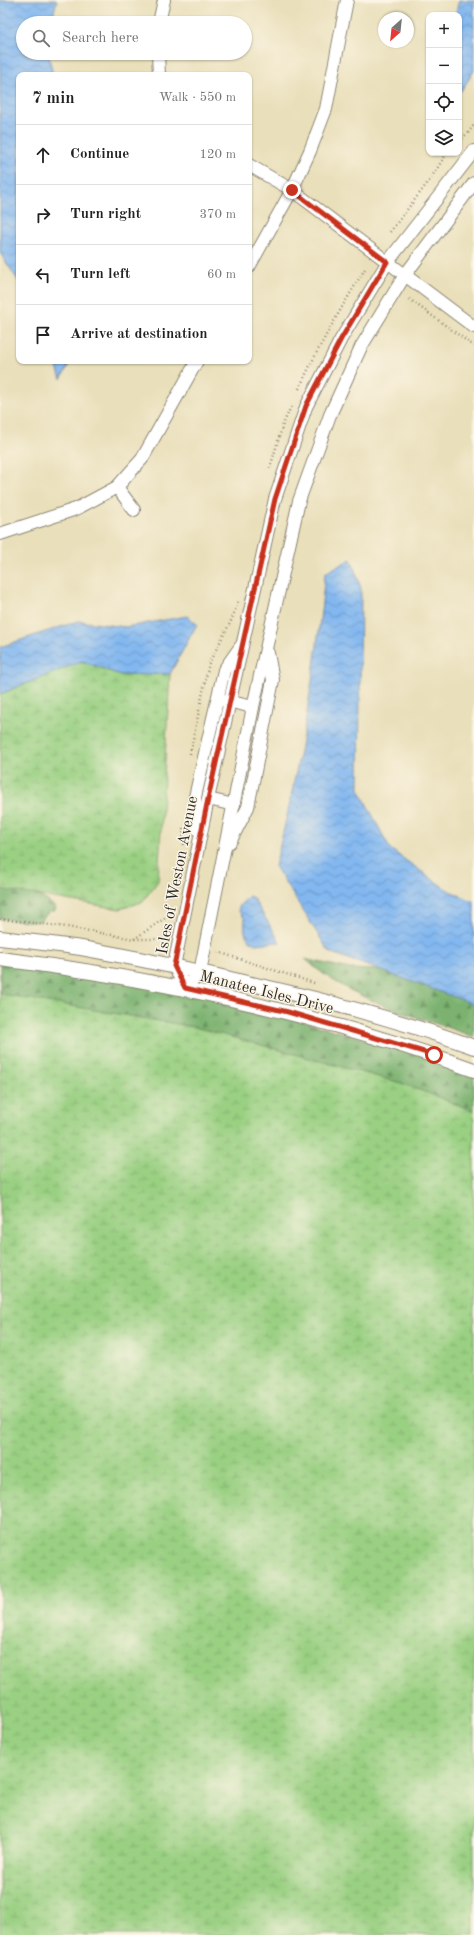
<!DOCTYPE html>
<html lang="en">
<head>
<meta charset="utf-8">
<style>
	:root { --surface:#fff; --page:#f6f6f6; --text:#222; --muted:#767676; --line:#e0e0e0 }
	body { margin:0; font-family:"Old Standard TT",serif; background:var(--page); color:var(--text) }
	.controls { position:absolute; right:12px; top:12px; display:grid; overflow:hidden; border-radius:8px; box-shadow:0 1px 3px #0004 }
	.controls button { width:36px; height:36px; display:grid; place-items:center; padding:0; border:0; border-bottom:1px solid var(--line); background:var(--surface); color:var(--text); font:20px sans-serif }
	.compass { position:absolute; left:378px; top:12px; width:36px; height:36px; border-radius:50%; background:var(--surface); box-shadow:0 1px 3px #0004; rotate:207deg }
	.stop { position:absolute; width:12px; height:12px; margin:-9px; border:3px solid #c8321e; border-radius:50%; background:#fff }
	.stop.end { background:#c8321e; border-color:#fff; box-shadow:0 1px 4px #0008 }
	.list { margin:0; padding:0; list-style:none }
	h2 { display:flex; justify-content:space-between; align-items:center; height:52px; margin:0; padding:0 16px; font-size:17px }
	h2 small { font-size:13px; font-weight:400; color:var(--muted) }
	.list li { display:grid; grid-template-columns:26px 1fr auto; gap:12px; align-items:center; box-sizing:border-box; height:60px; padding:0 16px; border-top:1px solid var(--line) }
	.list b { display:block; font-size:15px; white-space:nowrap }
	.list em { font-size:13px; font-style:normal; color:var(--muted) }
	.icon { flex:none; width:22px; height:22px; fill:none; stroke:currentColor; stroke-width:2; stroke-linecap:round; stroke-linejoin:round }
	.map { position:relative; flex:none; width:474px; height:1935px; overflow:hidden }
	.search { position:absolute; background:var(--surface); box-shadow:0 1px 3px #0004; left:16px; top:16px; width:236px; height:44px; display:flex; align-items:center; gap:10px; box-sizing:border-box; padding:0 14px; border-radius:22px; color:var(--muted); font-size:15px }
	.panel { position:absolute; background:var(--surface); box-shadow:0 1px 3px #0004; left:16px; top:72px; width:236px; height:292px; border-radius:8px }
	.map>svg:first-child { display:block }
	.forest { fill:url(#forest-firs); stroke:#536e4e }
	.wetland { fill:url(#wetland-marsh); stroke:#627e56 }
	.water { fill:url(#water-waves); stroke:#56718e }
	.lines { fill:none; stroke-linecap:round; stroke-linejoin:round }
	.minor-casing { stroke:#8a8572; stroke-width:14 }
	.tertiary-casing { stroke:#8a8572; stroke-width:16 }
	.path { stroke:#8a8572; stroke-width:2.5; stroke-dasharray:1 3; stroke-linecap:butt }
	.minor { stroke:#fff; stroke-width:12 }
	.tertiary { stroke:#fff; stroke-width:14 }
	.route { stroke:#c8321e; stroke-width:5 }
	.labels { text-anchor:middle; stroke-width:3; stroke-linejoin:round; paint-order:stroke }
	.street-label { font-size:16px; fill:#2b2b2b; stroke:#fcf5e5 }
</style>
</head>
<body>
<div class="map">
<svg width="474" height="1935" viewBox="0 0 474 1935">
	<defs>
		<pattern id="forest-firs" width="22" height="20" patternUnits="userSpaceOnUse"><rect width="22" height="20" fill="#7bb270"/><path d="M5 1l3.5 6h-7zM16 11l3.5 6h-7z" fill="#65915c"/></pattern>
		<pattern id="wetland-marsh" width="20" height="14" patternUnits="userSpaceOnUse"><rect width="20" height="14" fill="#9ad082"/><path d="M1 5h8M5 5V1M11 12h8M15 12V8" fill="none" stroke="#85b370"/></pattern>
		<pattern id="water-waves" width="16" height="10" patternUnits="userSpaceOnUse"><rect width="16" height="10" fill="#82b7f0"/><path d="M0 5q4-4 8 0t8 0" fill="none" stroke="#6b95c3"/></pattern>
	</defs>
	<rect width="100%" height="100%" fill="#fcf5e5"/>
	<filter id="ink" filterUnits="userSpaceOnUse"><feTurbulence type="fractalNoise" baseFrequency=".025" numOctaves="2"/><feDisplacementMap in="SourceGraphic" scale="8" xChannelSelector="R" yChannelSelector="G"/><feConvolveMatrix kernelMatrix="1 2 1 2 8 2 1 2 1" color-interpolation-filters="sRGB"/></filter>
	<filter id="wash" filterUnits="userSpaceOnUse"><feTurbulence type="fractalNoise" baseFrequency=".012" numOctaves="4" result="noise"/><feDisplacementMap in="SourceGraphic" scale="16" xChannelSelector="R" yChannelSelector="G"/><feGaussianBlur stdDeviation="0.9" result="paint"/><feColorMatrix in="noise" values="0 0 0 0 0 0 0 0 0 0 0 0 0 0 0 0 0 1.4 0 .05"/><feComposite in="paint" operator="in"/></filter>
	<g filter="url(#wash)">
		<rect width="100%" height="100%" fill="#e9dfba"/>
		<g class="forest">
			<path d="M5,888C23,892 44,893 56,909L55,911L49,912L39,922L0,919V889Z"/>
			<path d="M0,959L185,988L474,1070V1111L401,1083L194,1027L0,994Z"/>
			<path d="M305,959L350,969L382,970L474,1004V1037C416,1015 352,1002 305,959Z"/>
		</g>
		<g class="wetland">
			<path d="M82,661L120,675L170,674L158,881L142,902L120,909L0,889V694Z"/>
			<path d="M0,994L194,1027L401,1083L474,1111V1935H0Z"/>
		</g>
		<g class="water">
			<path d="M0,0H57L51,23H23V53H48L53,75H19V282L0,253Z"/>
			<path d="M459,0H474V71L461,91H459V15H455Z"/>
			<path d="M55,361H71L61,379Z"/>
			<path d="M351,559L361,588L359,789L390,849L446,889L474,902V1004L329,952L275,866C299,771 316,670 325,573Z"/>
			<path d="M187,616L197,624L170,674L120,675L82,661L0,694V647L78,621L126,627Z"/>
			<path d="M249,896L253,898L280,942L255,944C244,938 244,931 245,919L238,910L240,905Z"/>
		</g>
	</g>
	<g filter="url(#ink)">
		<g class="lines">
			<g class="minor-casing">
				<g id="minor">
					<path d="M159,23L164,0"/>
					<path d="M158,53L159,75"/>
					<path d="M474,151L387,263L341,339L306,407L275,499L208,799L174,966L185,988L200,972L253,707L299,501L330,415L361,347L405,275L474,183"/>
					<path d="M249,165L292,190L474,327"/>
					<path d="M249,267L292,190L310,151L326,109L347,0"/>
					<path d="M117,487L134,510"/>
					<path d="M0,534L76,509L117,487L142,459L197,361"/>
					<path d="M223,700L253,707"/>
					<path d="M208,799L234,805"/>
					<path d="M197,829L195,797L224,670L241,646"/>
					<path d="M230,842L248,807L273,680L268,653"/>
				</g>
			</g>
			<g class="tertiary-casing">
				<g id="tertiary">
					<path d="M0,938C27,941 54,944 81,948C137,958 192,970 247,983C324,1000 400,1020 474,1047"/>
					<path d="M0,959C162,979 321,1014 474,1070"/>
				</g>
			</g>
			<g class="path">
				<path d="M459,141L468,133L474,125"/>
				<path d="M390,232L429,181L447,153"/>
				<path d="M409,299L474,346"/>
				<path d="M299,389C318,347 341,308 365,269"/>
				<path d="M270,468L283,424L291,407"/>
				<path d="M190,754L209,663L232,619L238,601"/>
				<path d="M183,828L184,847"/>
				<path d="M0,919L67,927L134,939H164"/>
				<path d="M134,939L171,914"/>
				<path d="M218,952L317,984"/>
			</g>
			<use href="#minor" class="minor"/>
			<use href="#tertiary" class="tertiary"/>
		</g>
	</g>
	<g class="lines" filter="url(#ink)">
		<path class="route" d="M292,190L387,262L341,339L306,406L275,499L208,799L174,966L185,988L288,1012L434,1055"/>
	</g>
	<g class="labels">
		<g class="street-label">
			<text transform="translate(176 875) rotate(-79)" y="6">Isles of Weston Avenue</text>
			<text transform="translate(267 991) rotate(14)" y="6">Manatee Isles Drive</text>
		</g>
	</g>
</svg>
<div class="controls">
<button>+</button>
<button>−</button>
<button><svg class="icon" aria-label="locate" viewBox="0 0 24 24"><circle cx="12" cy="12" r="6"/><path d="M12 2v4M12 18v4M2 12h4M18 12h4"/></svg></button>
<button><svg class="icon" aria-label="layers" viewBox="0 0 24 24"><path d="M12 4l9 5-9 5-9-5zM3 14l9 5 9-5"/></svg></button>
</div>
<svg class="compass" viewBox="-18 -18 36 36"><path d="M0-13l5 13h-10z" fill="#e53935"/><path d="M0 13l5-13h-10z" fill="#767676"/></svg>
<div class="stop" style="left:434px;top:1055px"></div>
<div class="stop end" style="left:292px;top:190px"></div>
<div class="search"><svg class="icon" aria-label="search" viewBox="0 0 24 24"><circle cx="10" cy="10" r="6"/><path d="M15 15l6 6"/></svg>Search here</div>
<section class="panel">
<h2>7 min<small>Walk · 550 m</small></h2>
<ul class="list">
<li><svg class="icon" aria-label="ahead" viewBox="0 0 24 24"><path d="M12 20V5M6 11l6-6 6 6"/></svg><div><b>Continue</b></div><em>120 m</em></li>
<li><svg class="icon" aria-label="right" viewBox="0 0 24 24"><path d="M7 20v-9h11M14 6l5 5-5 5"/></svg><div><b>Turn right</b></div><em>370 m</em></li>
<li><svg class="icon" aria-label="left" viewBox="0 0 24 24"><path d="M17 20v-9H6M10 6l-5 5 5 5"/></svg><div><b>Turn left</b></div><em>60 m</em></li>
<li><svg class="icon" aria-label="arrive" viewBox="0 0 24 24"><path d="M6 21V4h12l-3 4 3 4H6"/></svg><div><b>Arrive at destination</b></div></li>
</ul>
</section>
</div>
</body>
</html>
